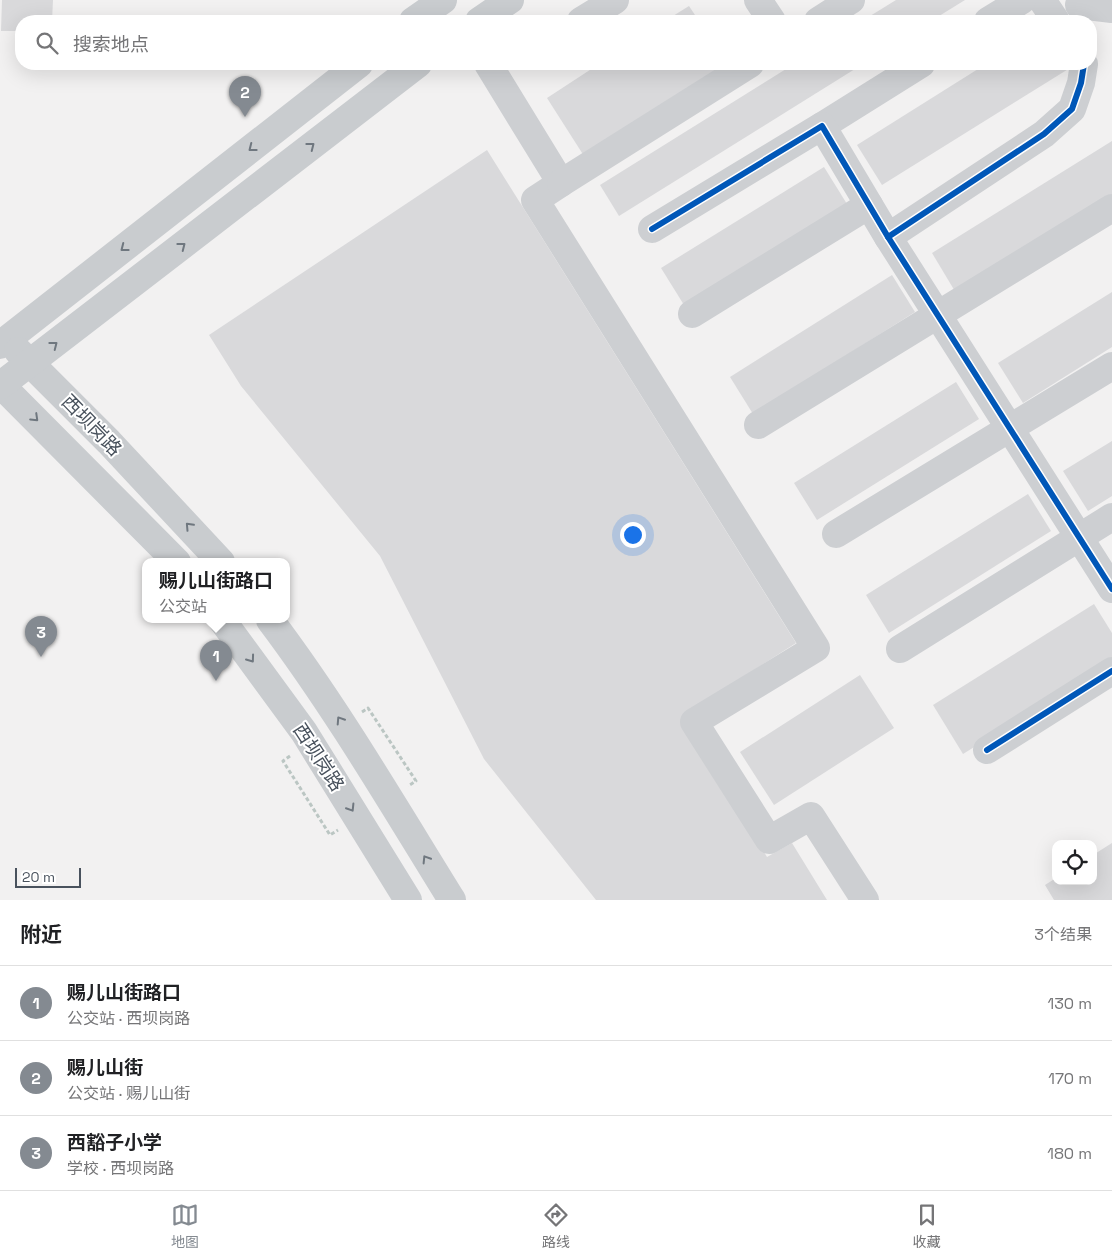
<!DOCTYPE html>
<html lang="zh">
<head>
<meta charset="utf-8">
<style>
	:root { --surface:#fff; --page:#f2f2f2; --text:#202124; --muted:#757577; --line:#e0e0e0; --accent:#848a91 }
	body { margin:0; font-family:"Space Grotesk","Noto Sans SC",sans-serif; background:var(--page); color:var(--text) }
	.controls { position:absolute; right:15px; bottom:15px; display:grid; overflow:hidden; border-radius:10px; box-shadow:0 5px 20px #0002 }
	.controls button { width:45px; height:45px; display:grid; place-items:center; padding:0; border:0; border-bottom:1px solid var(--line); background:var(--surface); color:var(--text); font:25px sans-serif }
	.scale { position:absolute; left:15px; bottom:12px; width:66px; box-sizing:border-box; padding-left:5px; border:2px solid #49525d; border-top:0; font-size:14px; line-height:18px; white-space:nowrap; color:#49525d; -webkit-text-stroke:4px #fff; paint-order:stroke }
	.you { position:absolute; left:632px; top:534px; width:18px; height:18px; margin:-12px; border:4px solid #fff; border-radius:50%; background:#1a73e8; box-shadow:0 0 0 8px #1a73e833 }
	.badge { display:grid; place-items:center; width:32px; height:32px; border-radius:50%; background:var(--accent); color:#fff; font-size:16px; font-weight:700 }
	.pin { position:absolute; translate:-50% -41px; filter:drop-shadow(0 1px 2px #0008) }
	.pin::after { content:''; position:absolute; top:26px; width:18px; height:15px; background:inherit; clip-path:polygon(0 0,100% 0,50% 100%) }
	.popup { position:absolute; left:142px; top:558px; width:148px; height:65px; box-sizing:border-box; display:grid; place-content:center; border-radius:10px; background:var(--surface); filter:drop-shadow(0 1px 4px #0005); font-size:16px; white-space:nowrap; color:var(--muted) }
	.popup b { font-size:19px; color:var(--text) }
	.popup::after { content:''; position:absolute; left:50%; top:100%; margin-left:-10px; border:10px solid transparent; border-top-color:var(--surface) }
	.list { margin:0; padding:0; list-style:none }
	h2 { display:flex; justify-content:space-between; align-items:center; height:65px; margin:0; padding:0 20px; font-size:21px }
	h2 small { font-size:16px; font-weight:400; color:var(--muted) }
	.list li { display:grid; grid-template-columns:32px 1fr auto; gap:15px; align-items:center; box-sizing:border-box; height:75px; padding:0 20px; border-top:1px solid var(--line) }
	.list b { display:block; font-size:19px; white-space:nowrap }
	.list p { margin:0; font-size:16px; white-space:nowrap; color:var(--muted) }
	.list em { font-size:16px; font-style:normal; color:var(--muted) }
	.icon { flex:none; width:28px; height:28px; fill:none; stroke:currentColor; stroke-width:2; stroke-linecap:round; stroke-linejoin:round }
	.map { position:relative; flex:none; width:1112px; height:900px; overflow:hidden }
	.search { position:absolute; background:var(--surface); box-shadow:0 5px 20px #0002; left:15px; right:15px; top:15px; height:55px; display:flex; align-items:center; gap:12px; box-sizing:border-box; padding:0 18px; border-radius:20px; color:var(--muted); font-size:19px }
	.sheet { height:290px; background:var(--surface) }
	nav { display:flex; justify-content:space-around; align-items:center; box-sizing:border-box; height:70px; border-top:1px solid var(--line); background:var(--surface); font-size:14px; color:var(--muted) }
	nav a { display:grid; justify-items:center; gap:2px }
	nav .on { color:var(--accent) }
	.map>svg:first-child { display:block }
	.building { fill:#d9d9db }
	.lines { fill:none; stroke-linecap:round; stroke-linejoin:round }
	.path { stroke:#bbc6c3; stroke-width:3; stroke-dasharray:4 2.5; stroke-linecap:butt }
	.minor { stroke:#cdcfd2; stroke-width:28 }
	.major { stroke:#c9cccf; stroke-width:28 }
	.cycleway-casing { stroke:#fff; stroke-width:9 }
	.cycleway { stroke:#0057b8; stroke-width:6 }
	.oneway { stroke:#6f777f }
	.labels { text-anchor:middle; stroke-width:4; stroke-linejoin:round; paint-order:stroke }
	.street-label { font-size:19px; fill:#49525d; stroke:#fff }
</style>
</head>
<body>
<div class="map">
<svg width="1112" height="900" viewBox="0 0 1112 900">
	<rect width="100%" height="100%" fill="#f2f1f1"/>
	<g class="building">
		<path d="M2,0H53L52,21H21V31H1Z"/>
		<path d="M896,0H965L931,21H862Z"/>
		<path d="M689,6L699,21H665Z"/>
		<path d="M599,64H727L584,156L547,98Z"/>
		<path d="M794,64H863L619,216L600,185Z"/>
		<path d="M986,64H1067L1070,68L882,185L857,145Z"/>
		<path d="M1112,141V197L956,293L932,253Z"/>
		<path d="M487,150L796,643L682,716L767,857L792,843L827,900H596L484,759L380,556L241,386L209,335Z"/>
		<path d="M824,167L847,204L684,305L661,268Z"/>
		<path d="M892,275L915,312L753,414L730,377Z"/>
		<path d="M1112,292V347L1023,403L998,363Z"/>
		<path d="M956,382L979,419L817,520L794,483Z"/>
		<path d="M1112,441V496L1088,511L1063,471Z"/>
		<path d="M1028,494L1051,531L889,633L866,595Z"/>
		<path d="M1094,604L1112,633V661L963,754L933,705Z"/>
		<path d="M860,675L894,728L774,805L740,752Z"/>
		<path d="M1112,843V900H1054L1045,885L1056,878V881H1093V855Z"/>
	</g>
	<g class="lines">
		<g class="path">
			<path d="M362,712L368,708L416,781L408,786"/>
			<path d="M290,756L283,761L330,835L338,830"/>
		</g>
		<g class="minor">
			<path d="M758,0L772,21"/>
			<path d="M1042,0L1056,21"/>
			<path d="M1079,5L1112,9"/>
			<path d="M581,21L615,0"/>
			<path d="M818,21L851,0"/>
			<path d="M988,21L1022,0"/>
			<path d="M488,64L561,183L535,200L816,648L694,722L769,840L811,816L865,900"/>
			<path d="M1084,64L1081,83L1072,109L1044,134L888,237L1112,589"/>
			<path d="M822,126L921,64"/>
			<path d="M561,183L750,64"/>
			<path d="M652,229L822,126L888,237"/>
			<path d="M692,314L869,205"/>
			<path d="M758,425L1112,208"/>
			<path d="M836,534L1112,366"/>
			<path d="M900,649L1112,517"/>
			<path d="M987,750L1112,671"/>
		</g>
		<g class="major">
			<path d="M413,21L443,0"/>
			<path d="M479,21L510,0"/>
			<path d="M0,345L359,64"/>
			<path d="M18,351L109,442L221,562"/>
			<path d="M0,384L177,562"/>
			<path d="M1,385L418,64"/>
			<path d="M222,620L304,732L408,900"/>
			<path d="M270,620C337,709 393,805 452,900"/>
		</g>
		<g class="cycleway-casing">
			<g id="cycleway">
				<path d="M1084,64L1081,83L1072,109L1044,134L888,237L1112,589"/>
				<path d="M652,229L822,126L888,237"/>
				<path d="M987,750L1112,671"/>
			</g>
		</g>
		<use href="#cycleway" class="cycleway"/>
	</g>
	<defs><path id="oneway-chevron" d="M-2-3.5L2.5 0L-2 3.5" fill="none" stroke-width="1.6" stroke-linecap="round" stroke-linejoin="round" transform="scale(1.25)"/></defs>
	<g class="oneway">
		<use href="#oneway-chevron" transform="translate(311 146) rotate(-38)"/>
		<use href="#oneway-chevron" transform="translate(252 148) rotate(142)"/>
		<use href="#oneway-chevron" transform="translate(182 246) rotate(-38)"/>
		<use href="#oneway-chevron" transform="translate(124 248) rotate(142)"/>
		<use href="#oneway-chevron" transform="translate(54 345) rotate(-38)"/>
		<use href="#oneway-chevron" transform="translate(35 418) rotate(44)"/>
		<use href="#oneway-chevron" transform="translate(189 526) rotate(-133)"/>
		<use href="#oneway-chevron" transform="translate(251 659) rotate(54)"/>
		<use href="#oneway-chevron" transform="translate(340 720) rotate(-123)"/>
		<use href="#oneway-chevron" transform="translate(351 808) rotate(58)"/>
		<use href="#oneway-chevron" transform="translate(426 859) rotate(-122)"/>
	</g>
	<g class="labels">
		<g class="street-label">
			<text transform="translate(92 425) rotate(46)" y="7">西坝岗路</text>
			<text transform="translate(319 757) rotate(57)" y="7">西坝岗路</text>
		</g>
	</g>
</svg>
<div class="controls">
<button><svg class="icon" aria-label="locate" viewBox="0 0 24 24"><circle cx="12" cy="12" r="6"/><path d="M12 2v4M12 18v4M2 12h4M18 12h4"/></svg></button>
</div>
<div class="scale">20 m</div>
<div class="you"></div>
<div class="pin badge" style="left:216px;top:681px">1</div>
<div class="popup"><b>赐儿山街路口</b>公交站</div>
<div class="pin badge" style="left:245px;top:117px">2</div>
<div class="pin badge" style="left:41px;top:657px">3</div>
<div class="search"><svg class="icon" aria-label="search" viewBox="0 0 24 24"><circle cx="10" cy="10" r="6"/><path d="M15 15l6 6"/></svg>搜索地点</div>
</div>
<section class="sheet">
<h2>附近<small>3个结果</small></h2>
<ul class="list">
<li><span class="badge">1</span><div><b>赐儿山街路口</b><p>公交站 · 西坝岗路</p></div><em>130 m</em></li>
<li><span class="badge">2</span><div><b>赐儿山街</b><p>公交站 · 赐儿山街</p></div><em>170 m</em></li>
<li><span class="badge">3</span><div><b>西豁子小学</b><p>学校 · 西坝岗路</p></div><em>180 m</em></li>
</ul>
</section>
<nav>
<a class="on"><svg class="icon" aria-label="map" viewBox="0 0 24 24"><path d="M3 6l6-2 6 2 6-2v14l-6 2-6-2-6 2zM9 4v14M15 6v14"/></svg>地图</a>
<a><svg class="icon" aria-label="directions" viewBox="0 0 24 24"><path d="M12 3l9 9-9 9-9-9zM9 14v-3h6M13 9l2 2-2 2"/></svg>路线</a>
<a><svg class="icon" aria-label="saved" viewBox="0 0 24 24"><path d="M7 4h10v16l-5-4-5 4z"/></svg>收藏</a>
</nav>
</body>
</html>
